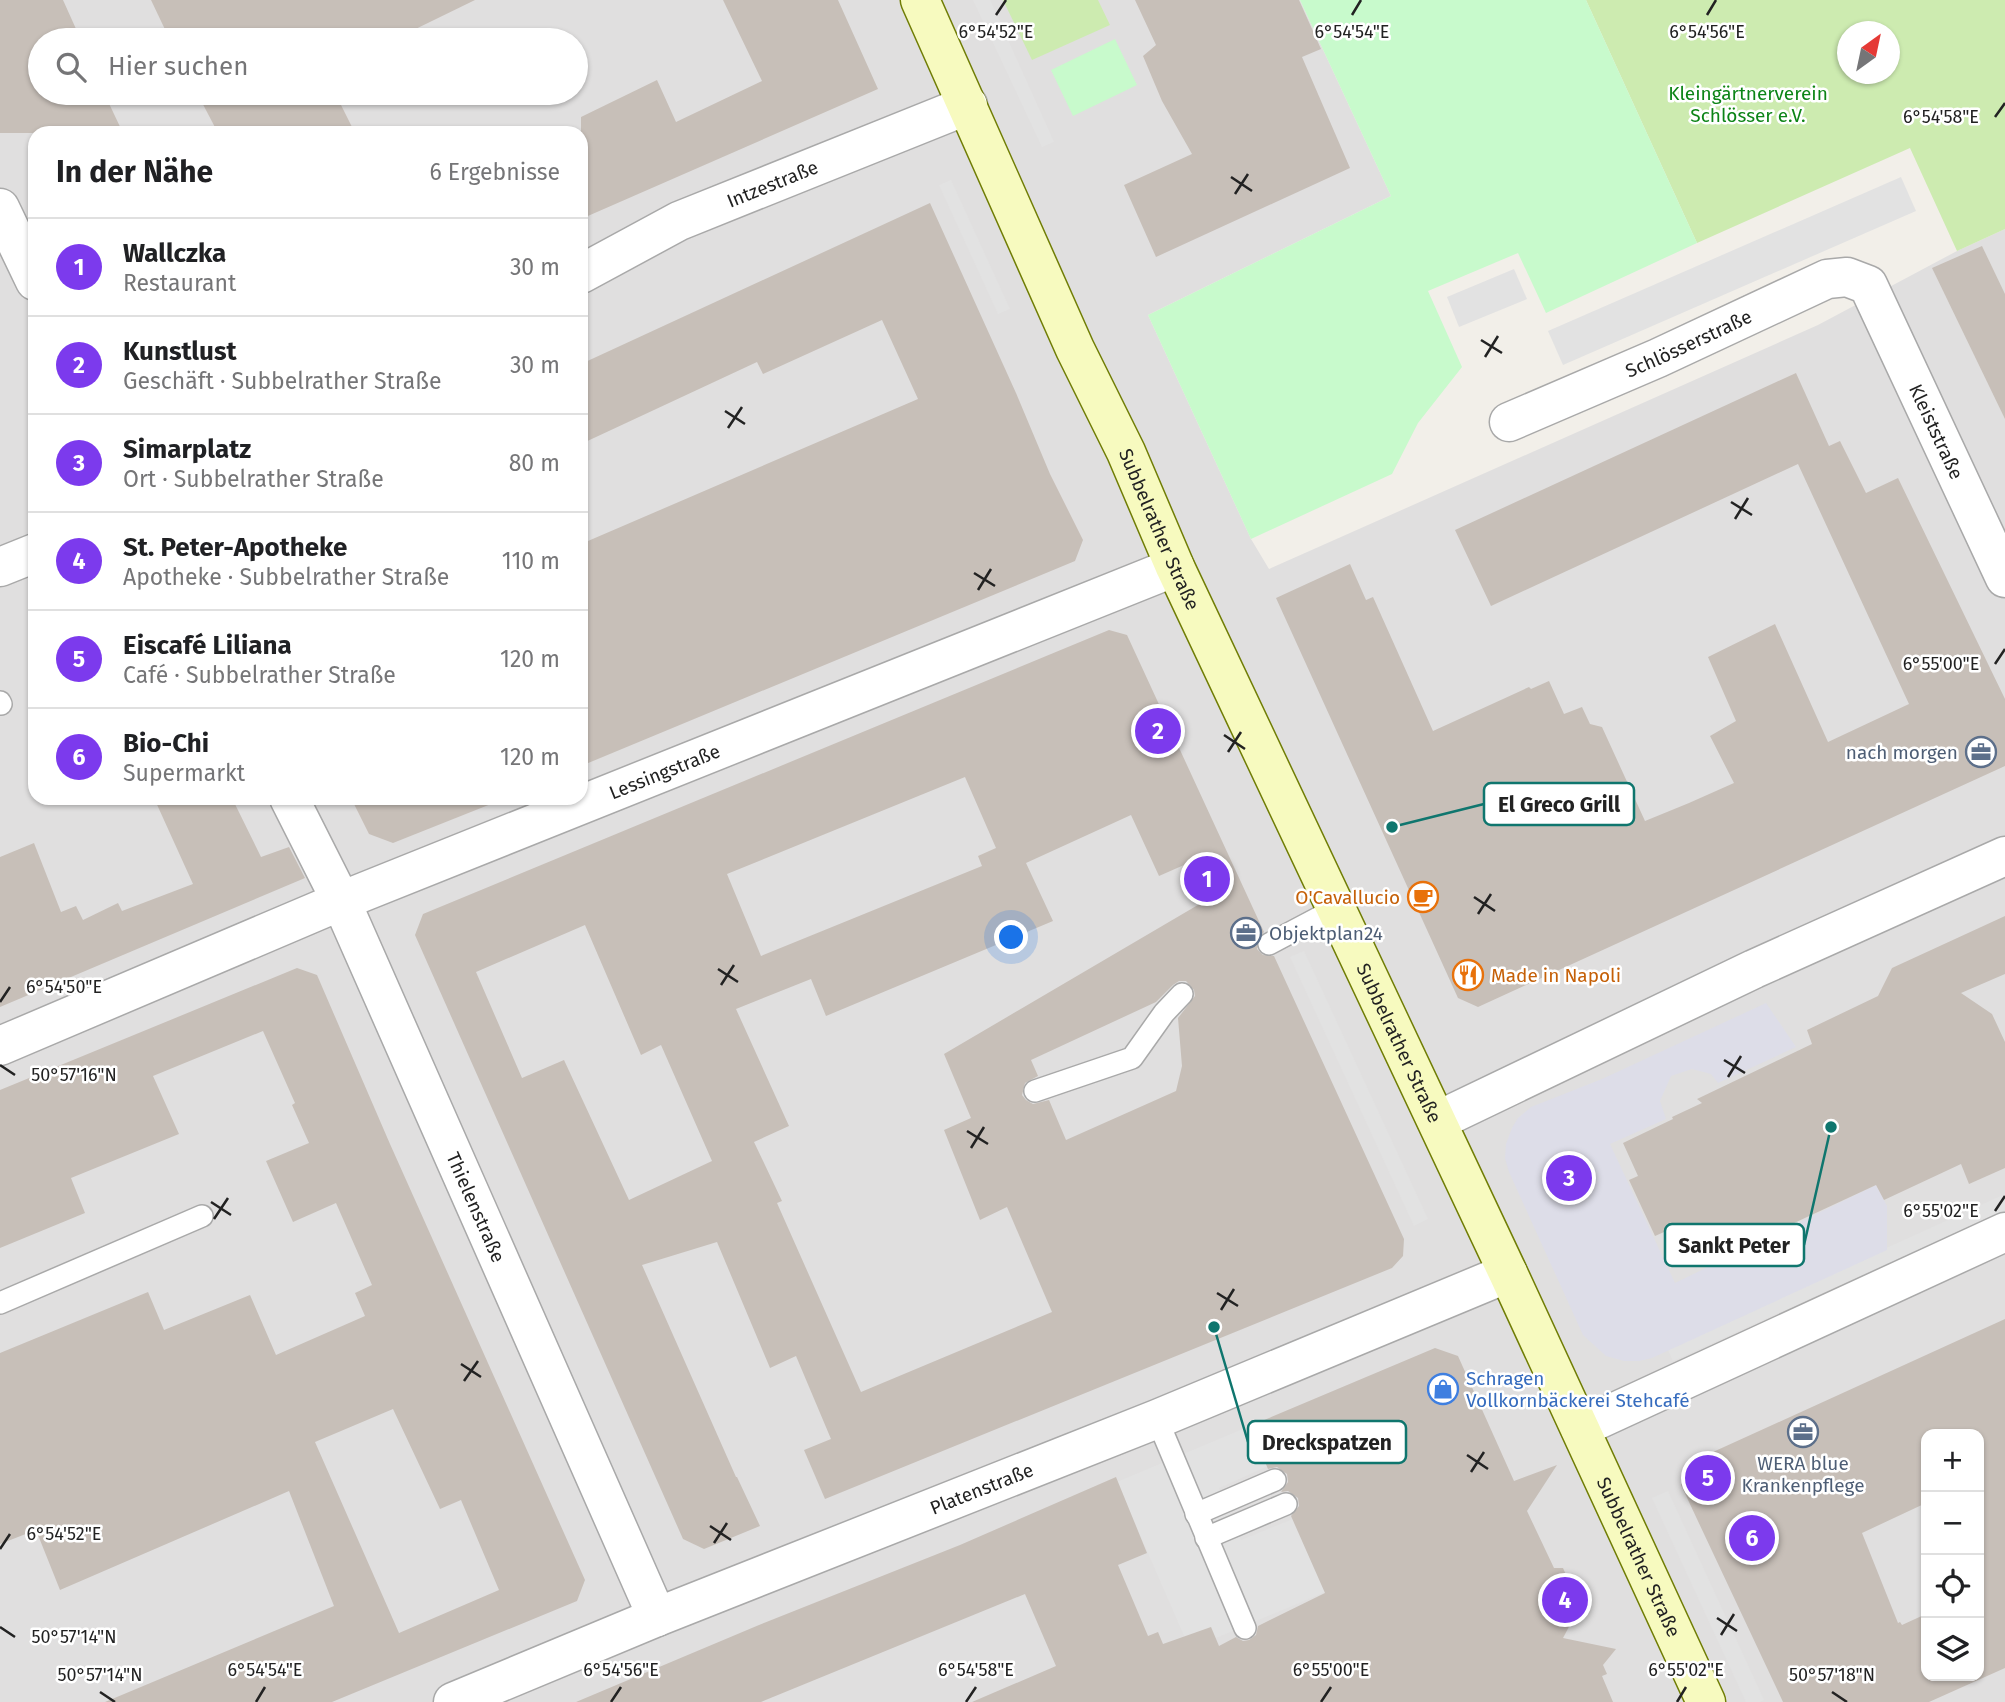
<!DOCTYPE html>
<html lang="de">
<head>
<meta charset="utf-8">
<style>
	:root { --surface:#fff; --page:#f2f2f2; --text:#202124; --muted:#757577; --line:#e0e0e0; --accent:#7c3aed }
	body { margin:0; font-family:"Fira Sans",sans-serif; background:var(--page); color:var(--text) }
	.controls { position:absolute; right:21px; bottom:21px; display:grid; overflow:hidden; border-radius:14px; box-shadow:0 2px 5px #0004 }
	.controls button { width:63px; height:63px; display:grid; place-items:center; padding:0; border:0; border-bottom:2px solid var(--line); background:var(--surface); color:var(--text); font:35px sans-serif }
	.compass { position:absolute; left:1837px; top:21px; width:63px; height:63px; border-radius:50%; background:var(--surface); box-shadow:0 2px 5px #0004; rotate:33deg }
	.you { position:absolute; left:1012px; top:938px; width:24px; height:24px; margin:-18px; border:5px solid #fff; border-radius:50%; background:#1a73e8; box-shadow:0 0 0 10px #1a73e833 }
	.badge { display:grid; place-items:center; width:46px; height:46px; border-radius:50%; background:var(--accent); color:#fff; font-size:23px; font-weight:700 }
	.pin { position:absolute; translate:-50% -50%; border:4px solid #fff; box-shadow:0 2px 7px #0006 }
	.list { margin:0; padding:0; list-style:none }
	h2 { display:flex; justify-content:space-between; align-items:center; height:91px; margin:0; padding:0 28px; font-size:30px }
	h2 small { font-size:23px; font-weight:400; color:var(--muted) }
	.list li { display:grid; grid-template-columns:46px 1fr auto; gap:21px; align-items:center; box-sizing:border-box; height:98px; padding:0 28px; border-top:2px solid var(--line) }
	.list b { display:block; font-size:26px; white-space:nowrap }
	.list p { margin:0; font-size:23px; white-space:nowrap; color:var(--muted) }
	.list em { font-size:23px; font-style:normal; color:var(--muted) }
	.icon { flex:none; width:38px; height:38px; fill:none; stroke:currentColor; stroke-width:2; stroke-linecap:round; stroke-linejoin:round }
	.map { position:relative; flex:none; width:2005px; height:1702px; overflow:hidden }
	.search { position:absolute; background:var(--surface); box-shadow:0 2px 5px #0004; left:28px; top:28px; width:560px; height:77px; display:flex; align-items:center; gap:18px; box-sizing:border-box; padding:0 24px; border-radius:38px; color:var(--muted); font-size:26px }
	.panel { position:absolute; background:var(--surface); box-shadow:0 2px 5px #0004; left:28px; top:126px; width:560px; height:679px; border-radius:21px }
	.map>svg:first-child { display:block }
	.residential { fill:#e0dfdf; fill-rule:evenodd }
	.grass { fill:#cdebb0; fill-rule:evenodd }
	.park { fill:#c8facc }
	.parking { fill:#e2e2e2 }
	.plaza { fill:#dddde8 }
	.building { fill:#c7bfb8; fill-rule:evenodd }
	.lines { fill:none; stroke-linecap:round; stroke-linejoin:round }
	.service-casing { stroke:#a9a9a9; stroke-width:24 }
	.minor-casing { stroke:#a9a9a9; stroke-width:41 }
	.secondary-casing { stroke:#707d05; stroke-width:41 }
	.service { stroke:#fff; stroke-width:21 }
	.minor { stroke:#fff; stroke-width:38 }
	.secondary { stroke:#f7fabf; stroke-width:38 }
	.ticks { fill:none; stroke:#222; stroke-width:2.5 }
	.labels { text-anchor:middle; stroke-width:5; stroke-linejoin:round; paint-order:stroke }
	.park-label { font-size:19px; fill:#0c8416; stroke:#fff }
	.street-label { font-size:19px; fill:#222; stroke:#fff }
	.service-label { font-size:19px; fill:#4e5e75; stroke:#fff; text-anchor:end }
	.food-label { font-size:19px; fill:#c56008; stroke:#fff; text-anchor:end }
	.shop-label { font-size:19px; fill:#366cbe; stroke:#fff; text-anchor:start }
	.ticks-label { font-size:18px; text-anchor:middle; fill:#222; stroke:#fff; stroke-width:5; stroke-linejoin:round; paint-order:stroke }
	.leader { fill:none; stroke:#0f766e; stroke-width:2.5 }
	.callout-dot { fill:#0f766e; stroke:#fff; stroke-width:2.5 }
	.callout { fill:#fff; stroke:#0f766e; stroke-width:2.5 }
	.callout-label { font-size:21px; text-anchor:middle; font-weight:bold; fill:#222 }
</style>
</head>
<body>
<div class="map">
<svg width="2005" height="1702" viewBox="0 0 2005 1702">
	<rect width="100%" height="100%" fill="#f2efe9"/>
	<path class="residential" d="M0,0H1300L1391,196L1148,315L1251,539L1269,569L1818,325L1957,251L2005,229V1702H0ZM40,40H576V93H40ZM35,133H581V798H35ZM1926,1434H1979V1676H1926Z"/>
	<g class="grass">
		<path d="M1003,0H1098L1110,25L1032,60Z"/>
		<path d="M1586,0H2005V229L1957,251L1910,148L1697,243ZM1848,32H1890V74H1848Z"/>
	</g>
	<g class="park">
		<path d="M1300,0H1586L1697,243L1546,313L1518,253L1428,291L1462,367L1418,423L1392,474L1251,539L1148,315L1391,196Z"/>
		<path d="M1115,39L1137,85L1073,116L1051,70Z"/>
	</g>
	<g class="parking">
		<path d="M973,0H990L1054,142L1042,147Z"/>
		<path d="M1901,177L1916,211L1563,365L1548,331Z"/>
		<path d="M951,180L1010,309L998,314L939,185Z"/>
		<path d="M1514,269L1527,299L1459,327L1447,297Z"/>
		<path d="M1304,951L1428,1219L1414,1226L1290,957Z"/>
		<path d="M2005,1194V1210L1673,1361L1667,1348Z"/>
		<path d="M1250,1426L1268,1466L1219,1488L1241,1540L1293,1519L1325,1592L1216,1638L1211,1627L1185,1638L1117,1482Z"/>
		<path d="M1668,1491L1764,1700L1760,1702H1746L1652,1498Z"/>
	</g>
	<path class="plaza" d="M1766,1003L1796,1047L1718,1083L1711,1074L1692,1069L1671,1076L1660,1101L1666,1119L1610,1144L1675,1283L1876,1185L1887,1206V1250L1652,1358L1639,1361H1624L1606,1356L1583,1335L1509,1172L1505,1158L1506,1144L1512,1128L1518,1118L1531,1107L1602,1079Z"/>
	<g class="building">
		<path d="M0,0H63L81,40H40V93H104L123,133H0Z"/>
		<path d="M151,0H475L393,40H170Z"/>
		<path d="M723,0H838L878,89L581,219V117L657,80L676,122L762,81Z"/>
		<path d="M1135,0H1299L1321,49L1302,57L1350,168L1156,257L1124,185L1192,154L1162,101L1143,56L1156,45Z"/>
		<path d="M197,93H335L355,133H218Z"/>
		<path d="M930,203L1016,393L1050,474L1083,540L1075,561L581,766V544L918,399L882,320L763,374L757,362L581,444V364Z"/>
		<path d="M1982,246L2005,294V419L1932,268Z"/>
		<path d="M1796,373L1829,446L1840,441L1866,493L1898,478L2005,699V766L1478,1007L1458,998L1276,598L1350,564L1366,600L1373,597L1433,731L1529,687L1531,689L1549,681L1564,714L1582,707L1590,724L1602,727L1645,821L1689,803L1734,783L1710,736L1736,721L1708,657L1775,624L1828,742L1909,704L1798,464L1491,606L1455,530Z"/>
		<path d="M1109,630L1127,635L1264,932L1258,938L1257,949L1263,955L1274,956L1404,1239L1403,1256L1392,1268L825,1499L804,1450L831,1439L796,1356L770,1368L717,1242L642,1265L736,1477H737L760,1526L704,1549L683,1539L415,935L423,914ZM965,777L996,848L978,856L982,866L761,956L727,874ZM1131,815L1159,876L1184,865L1203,902L944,1054L971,1118L944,1130L980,1220L1007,1207L1052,1312L861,1392L777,1203L782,1201L754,1142L789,1126L736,1009L811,979L826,1016L1053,921L1026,863ZM585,925L641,1055L661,1045L712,1161L629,1200L564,1060L522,1078L476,972ZM1186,981L1194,990L1195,996L1178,1018L1182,1066L1176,1091L1066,1140L1049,1100L1033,1104L1026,1100L1022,1095L1025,1083L1038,1076L1031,1060L1156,1002L1173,985L1179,981Z"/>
		<path d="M154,798H232L261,857L289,847L305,878L0,1007V857L34,843L61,912L76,906L83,920L118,903L122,911L193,884Z"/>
		<path d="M351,798H501V800L393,843L369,834Z"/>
		<path d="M2005,916V974L1961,993L1992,1014L2005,1042V1168L1969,1184L1961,1164L1884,1200L1876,1185L1736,1250L1733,1243L1731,1245L1729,1242L1680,1265L1664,1232L1655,1236L1629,1180L1638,1176L1623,1143L1673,1119L1672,1117L1702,1103L1697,1099L1812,1044L1807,1030L1878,996L1892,968Z"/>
		<path d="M297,968L317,975L390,1144L585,1580L577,1601L332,1702H105L334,1606L289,1491L60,1590L36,1530L0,1544V1353L148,1292L164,1330L250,1295L276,1355L365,1316L355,1293L372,1285L336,1203L293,1222L266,1161L309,1143L292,1105L295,1103L263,1031L153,1076L179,1134L71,1178L85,1213L0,1248V1090ZM393,1409L440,1509L461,1500L499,1590L399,1633L315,1442Z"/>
		<path d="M2005,1319V1668L1929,1702H1783L1681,1485L1691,1462ZM1926,1434H1979V1676H1926V1614L1902,1625L1900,1622L1898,1623L1862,1533L1926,1503Z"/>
		<path d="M1435,1348L1458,1356L1514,1481L1557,1465L1527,1511L1554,1568H1563L1580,1606L1563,1638L1616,1649L1603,1665L1607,1674L1602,1676L1613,1702H972L1056,1666L1025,1594L761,1702H576L759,1625L960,1545L1116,1477L1147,1553L1118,1565L1148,1636L1158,1632L1163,1644L1211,1627L1219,1646L1236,1637L1243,1641L1249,1640L1256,1635L1258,1626L1325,1593L1291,1516L1299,1506L1298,1498L1288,1491L1281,1492L1288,1482L1287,1474L1277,1467L1268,1469L1250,1426Z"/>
	</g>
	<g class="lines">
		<g class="service-casing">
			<g id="service">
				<path d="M0,702L1,704"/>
				<path d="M1269,944L1337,908"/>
				<path d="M1035,1091L1132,1058L1164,1013L1182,994"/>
				<path d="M0,1303L202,1216"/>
				<path d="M1157,1419L1245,1628"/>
				<path d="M1196,1514L1275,1480"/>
				<path d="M1206,1538L1286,1504"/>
			</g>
		</g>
		<g class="minor-casing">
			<g id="minor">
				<path d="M0,208L35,281"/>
				<path id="s1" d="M581,274L679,221L968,105"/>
				<path id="s2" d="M1509,422L1658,358L1827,279L1847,277L1868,285L2005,578"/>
				<path d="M0,567L35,553"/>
				<path id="s3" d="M289,798L341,901L657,1617"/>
				<path id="s4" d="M0,1046L341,901L1175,567"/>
				<path d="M1437,1121L1754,969L2005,856"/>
				<path d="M1580,1428L2005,1232"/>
				<path id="s5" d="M453,1702L657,1617L1157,1419L1508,1273"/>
			</g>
		</g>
		<g class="secondary-casing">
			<g id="secondary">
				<path id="s6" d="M920,0L1075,349L1126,452L1175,567L1508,1273L1706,1702"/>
			</g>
		</g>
		<use href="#service" class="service"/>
		<use href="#minor" class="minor"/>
		<use href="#secondary" class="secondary"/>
	</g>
	<path class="ticks" d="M996,15L1006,0M1352,15L1361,0M1707,15L1716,0M1995,117L2005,103M1231,177L1252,191M1235,194L1248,174M1481,340L1502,353M1485,357L1498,336M725,411L745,424M728,428L742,407M1731,502L1752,515M1735,519L1748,498M974,573L995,586M978,590L991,569M1995,664L2005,649M1224,735L1245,749M1228,752L1241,732M1474,897L1495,911M1478,914L1491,894M718,969L738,982M721,985L734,965M0,1002L10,987M1724,1060L1745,1073M0,1065L15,1075M1728,1077L1741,1056M967,1131L988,1144M971,1148L984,1127M211,1202L231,1215M1995,1211L2005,1196M214,1219L228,1198M1217,1293L1238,1306M1221,1310L1234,1289M461,1364L481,1377M464,1381L478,1361M1467,1455L1488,1469M1471,1472L1484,1452M710,1526L731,1540M714,1543L727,1523M0,1549L10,1534M1717,1618L1737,1631M0,1627L15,1637M1721,1635L1734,1614M100,1692L115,1702M1832,1692L1847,1702M256,1702L265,1687M611,1702L621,1687M966,1702L976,1687M1321,1702L1331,1687M1677,1702L1686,1687"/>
	<defs>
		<g id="office-ring" transform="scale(1.575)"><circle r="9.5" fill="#fff" stroke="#5c6f8a" stroke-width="1.5"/><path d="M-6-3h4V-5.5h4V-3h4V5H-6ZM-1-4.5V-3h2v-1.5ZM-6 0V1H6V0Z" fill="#5c6f8a"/></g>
		<g id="cafe-ring" transform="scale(1.575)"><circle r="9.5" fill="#fff" stroke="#e8710a" stroke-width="1.5"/><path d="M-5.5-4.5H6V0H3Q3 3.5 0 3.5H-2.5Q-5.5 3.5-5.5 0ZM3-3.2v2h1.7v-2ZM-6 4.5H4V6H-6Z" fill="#e8710a"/></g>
		<g id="restaurant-ring" transform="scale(1.575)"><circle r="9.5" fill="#fff" stroke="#e8710a" stroke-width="1.5"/><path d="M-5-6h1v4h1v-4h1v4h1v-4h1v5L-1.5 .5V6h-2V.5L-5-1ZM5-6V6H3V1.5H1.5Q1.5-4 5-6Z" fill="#e8710a"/></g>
		<g id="shop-ring" transform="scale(1.575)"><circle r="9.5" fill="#fff" stroke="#3f7fe0" stroke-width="1.5"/><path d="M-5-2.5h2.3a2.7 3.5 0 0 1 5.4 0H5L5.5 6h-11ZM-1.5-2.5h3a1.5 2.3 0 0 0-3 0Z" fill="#3f7fe0"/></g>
	</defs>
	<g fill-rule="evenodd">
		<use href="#office-ring" x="1981" y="752"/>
		<use href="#cafe-ring" x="1423" y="897"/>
		<use href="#office-ring" x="1246" y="933"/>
		<use href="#restaurant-ring" x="1468" y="975"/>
		<use href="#shop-ring" x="1443" y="1389"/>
		<use href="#office-ring" x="1803" y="1432"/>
	</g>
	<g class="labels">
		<g class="park-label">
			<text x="1748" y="100">Kleingärtnerverein<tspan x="1748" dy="22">Schlösser e.V.</tspan></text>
		</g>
		<g class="street-label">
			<text dy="7" stroke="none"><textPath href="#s1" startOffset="212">Intzestraße</textPath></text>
			<text dy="7" stroke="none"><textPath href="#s2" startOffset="196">Schlösserstraße</textPath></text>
			<text dy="7" stroke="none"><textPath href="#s2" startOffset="553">Kleiststraße</textPath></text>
			<text dy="7" stroke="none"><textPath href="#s6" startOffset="581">Subbelrather Straße</textPath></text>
			<text dy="7" stroke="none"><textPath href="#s4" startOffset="719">Lessingstraße</textPath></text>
			<text dy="7" stroke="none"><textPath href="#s6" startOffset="1148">Subbelrather Straße</textPath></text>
			<text dy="7" stroke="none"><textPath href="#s3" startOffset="450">Thielenstraße</textPath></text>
			<text dy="7" stroke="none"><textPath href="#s5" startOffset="570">Platenstraße</textPath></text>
			<text dy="7" stroke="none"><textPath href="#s6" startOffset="1715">Subbelrather Straße</textPath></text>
		</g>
		<g class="service-label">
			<text x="1958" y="759">nach morgen</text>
			<text x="1269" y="940" text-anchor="start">Objektplan24</text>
			<text x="1803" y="1470" text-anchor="middle">WERA blue<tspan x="1803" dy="22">Krankenpflege</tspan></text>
		</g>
		<g class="food-label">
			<text x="1400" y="904">O'Cavallucio</text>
			<text x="1491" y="982" text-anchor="start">Made in Napoli</text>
		</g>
		<g class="shop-label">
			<text x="1466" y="1385">Schragen<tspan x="1466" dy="22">Vollkornbäckerei Stehcafé</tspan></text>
		</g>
	</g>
	<g class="ticks-label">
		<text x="996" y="38">6°54'52"E</text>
		<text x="1352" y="38">6°54'54"E</text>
		<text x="1707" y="38">6°54'56"E</text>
		<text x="1941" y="123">6°54'58"E</text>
		<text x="1941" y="670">6°55'00"E</text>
		<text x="64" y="993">6°54'50"E</text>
		<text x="74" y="1081">50°57'16"N</text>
		<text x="1941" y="1217">6°55'02"E</text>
		<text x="64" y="1540">6°54'52"E</text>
		<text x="74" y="1643">50°57'14"N</text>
		<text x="265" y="1676">6°54'54"E</text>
		<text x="621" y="1676">6°54'56"E</text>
		<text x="976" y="1676">6°54'58"E</text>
		<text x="1331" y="1676">6°55'00"E</text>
		<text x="1686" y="1676">6°55'02"E</text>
		<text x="100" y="1681">50°57'14"N</text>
		<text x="1832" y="1681">50°57'18"N</text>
	</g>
	<path class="leader" d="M1392 827L1484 804M1831 1127L1804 1245M1214 1327L1248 1442"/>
	<g class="callout-dot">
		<circle cx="1392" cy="827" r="7"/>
		<circle cx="1831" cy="1127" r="7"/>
		<circle cx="1214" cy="1327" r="7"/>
	</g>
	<g class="callout">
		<rect x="1484" y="783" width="150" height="42" rx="7"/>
		<rect x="1665" y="1224" width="139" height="42" rx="7"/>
		<rect x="1248" y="1421" width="158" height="42" rx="7"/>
	</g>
	<g class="callout-label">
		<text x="1559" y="812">El Greco Grill</text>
		<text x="1734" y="1253">Sankt Peter</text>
		<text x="1327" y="1450">Dreckspatzen</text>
	</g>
</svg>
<div class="controls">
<button>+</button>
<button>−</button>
<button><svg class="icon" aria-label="locate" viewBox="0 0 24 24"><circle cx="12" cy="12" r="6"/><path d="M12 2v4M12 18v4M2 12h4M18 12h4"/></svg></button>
<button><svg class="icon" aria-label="layers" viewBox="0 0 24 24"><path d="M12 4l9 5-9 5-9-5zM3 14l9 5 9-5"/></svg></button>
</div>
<svg class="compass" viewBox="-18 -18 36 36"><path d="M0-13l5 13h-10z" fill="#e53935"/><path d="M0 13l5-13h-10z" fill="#757577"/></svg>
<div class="you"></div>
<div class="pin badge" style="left:1207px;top:879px">1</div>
<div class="pin badge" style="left:1158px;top:731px">2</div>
<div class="pin badge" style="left:1569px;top:1178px">3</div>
<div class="pin badge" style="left:1565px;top:1600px">4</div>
<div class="pin badge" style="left:1708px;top:1478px">5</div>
<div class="pin badge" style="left:1752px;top:1538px">6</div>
<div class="search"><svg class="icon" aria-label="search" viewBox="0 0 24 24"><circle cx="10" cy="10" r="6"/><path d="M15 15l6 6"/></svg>Hier suchen</div>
<section class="panel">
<h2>In der Nähe<small>6 Ergebnisse</small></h2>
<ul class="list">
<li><span class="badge">1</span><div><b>Wallczka</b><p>Restaurant</p></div><em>30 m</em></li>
<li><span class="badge">2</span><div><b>Kunstlust</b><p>Geschäft · Subbelrather Straße</p></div><em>30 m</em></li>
<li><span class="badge">3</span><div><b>Simarplatz</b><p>Ort · Subbelrather Straße</p></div><em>80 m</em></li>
<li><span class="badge">4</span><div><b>St. Peter-Apotheke</b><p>Apotheke · Subbelrather Straße</p></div><em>110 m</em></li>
<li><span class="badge">5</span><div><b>Eiscafé Liliana</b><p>Café · Subbelrather Straße</p></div><em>120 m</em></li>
<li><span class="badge">6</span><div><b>Bio-Chi</b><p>Supermarkt</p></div><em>120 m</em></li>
</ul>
</section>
</div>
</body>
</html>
